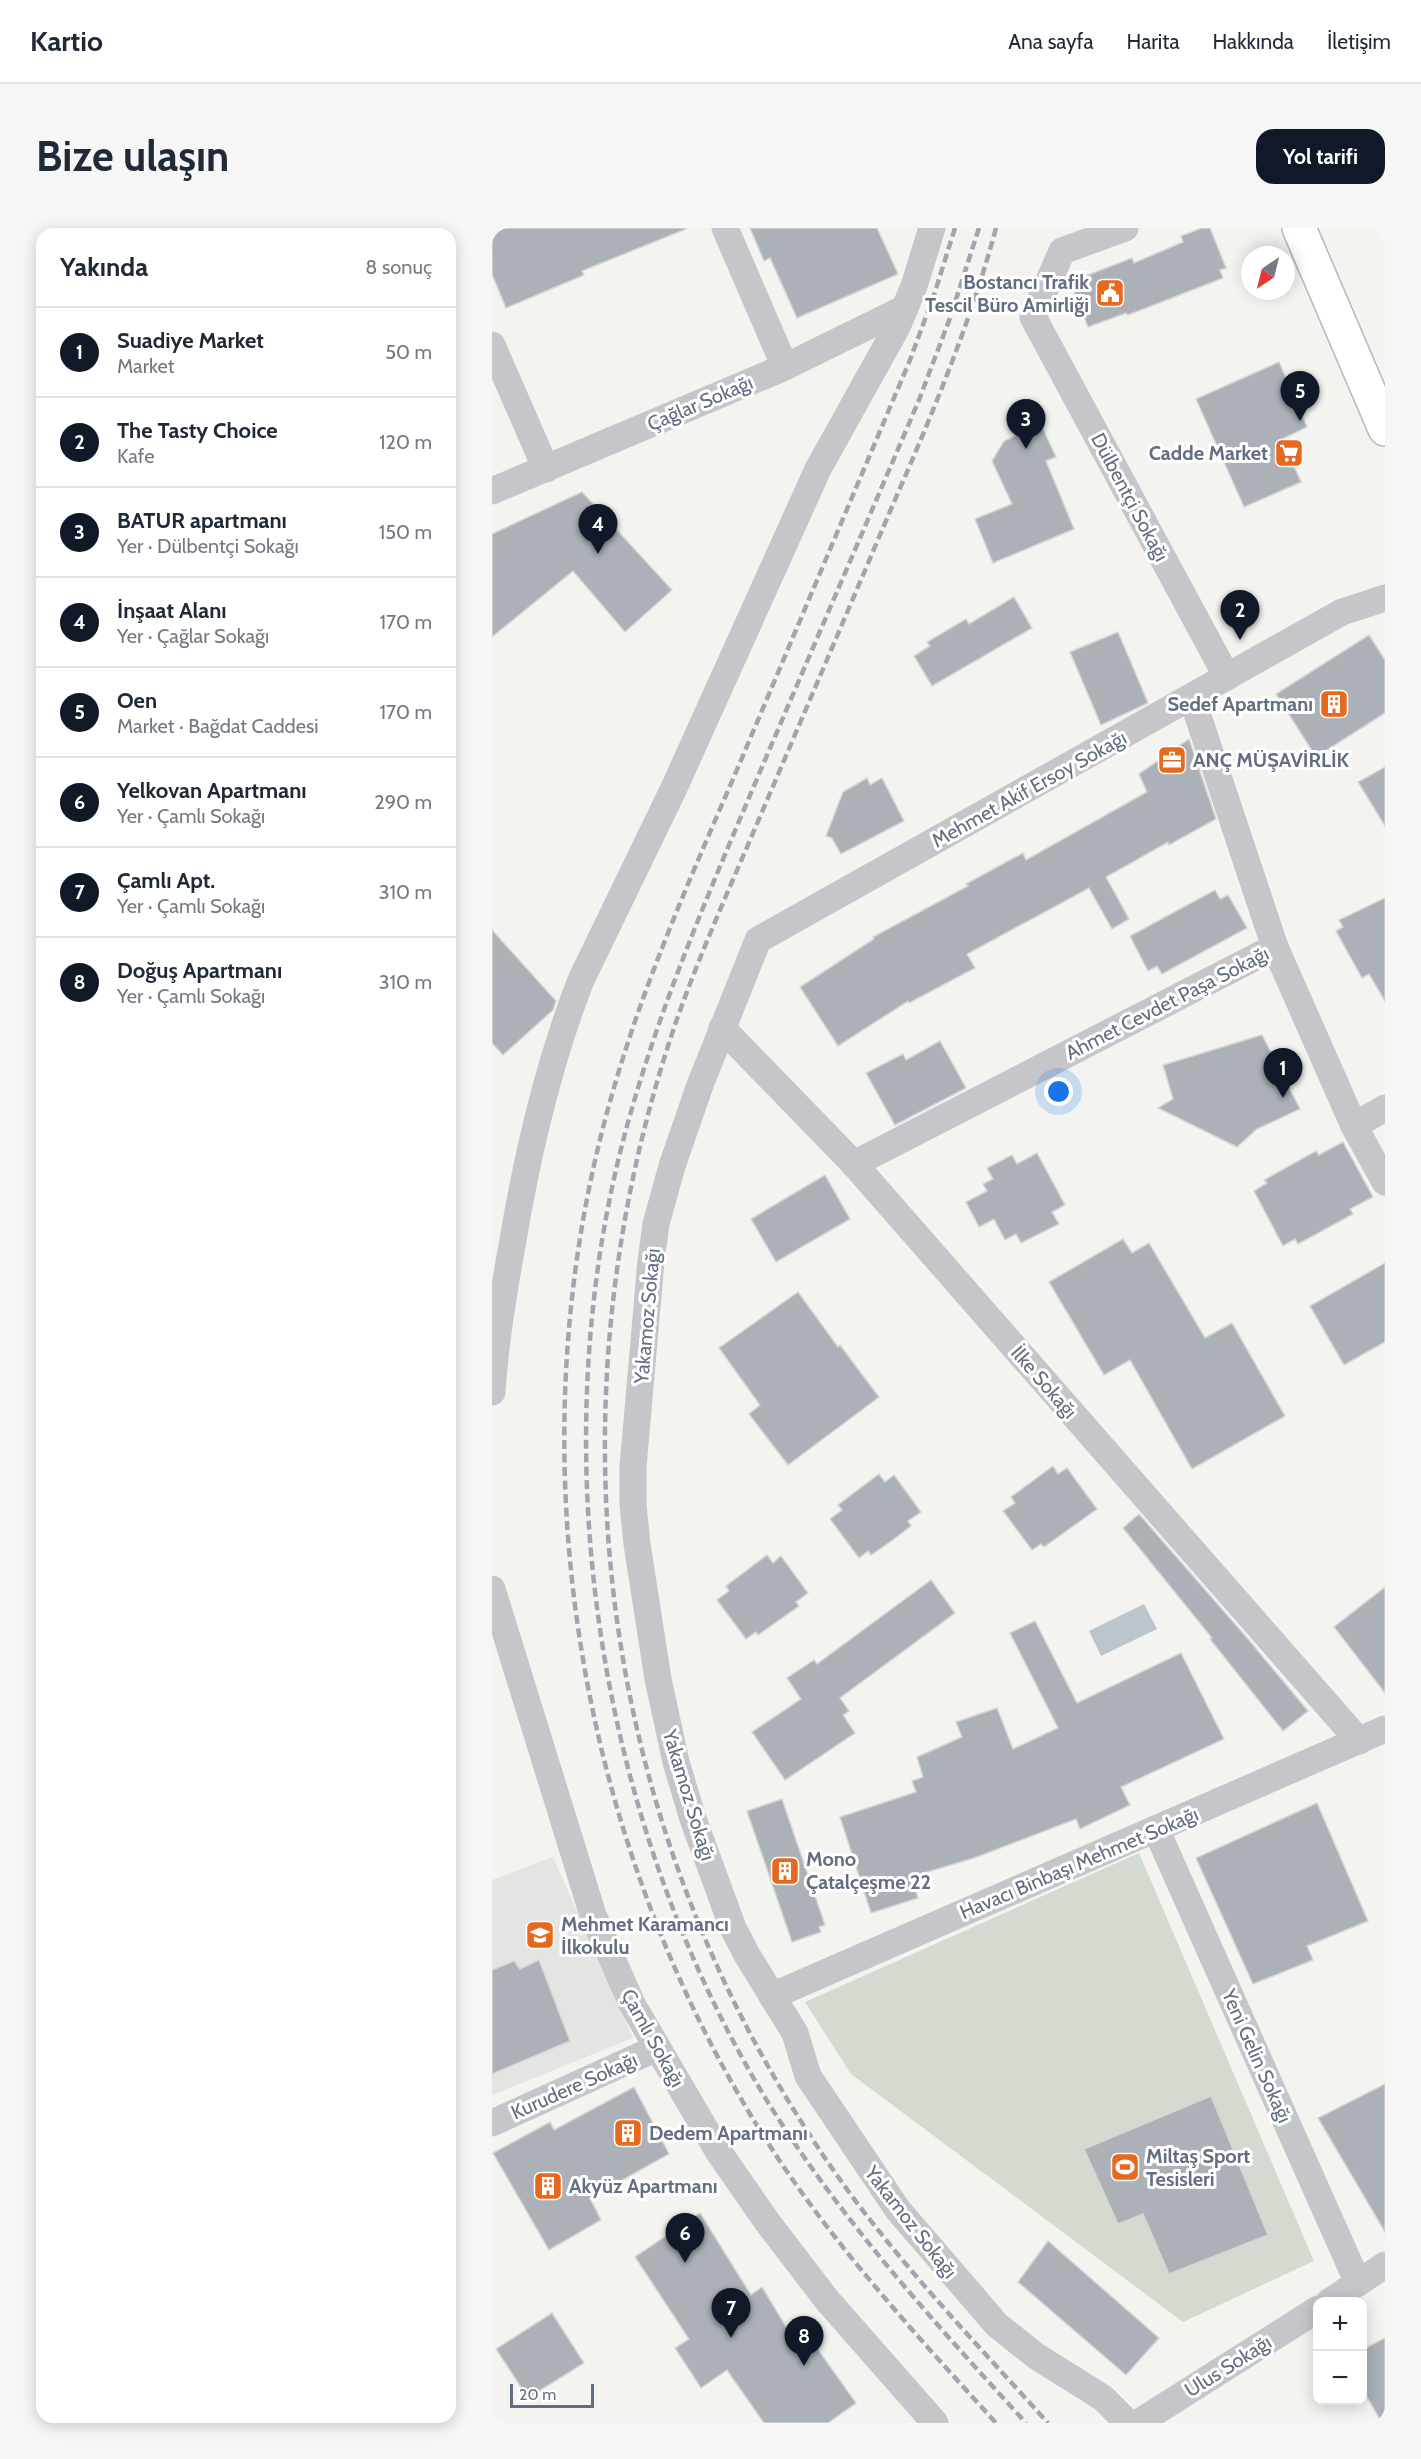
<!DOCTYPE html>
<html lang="tr">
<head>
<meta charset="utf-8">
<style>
	:root { --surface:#fff; --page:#f6f6f7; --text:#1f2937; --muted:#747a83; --line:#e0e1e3; --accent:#111827 }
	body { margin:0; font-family:Cabin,sans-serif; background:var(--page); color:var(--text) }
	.controls { position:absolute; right:18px; bottom:18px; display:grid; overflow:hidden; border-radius:12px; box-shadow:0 3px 15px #0003 }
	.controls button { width:54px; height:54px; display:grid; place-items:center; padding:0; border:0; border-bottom:2px solid var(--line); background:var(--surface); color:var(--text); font:30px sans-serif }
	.compass { position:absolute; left:749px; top:18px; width:54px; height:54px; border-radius:50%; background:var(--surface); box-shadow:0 3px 15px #0003; rotate:215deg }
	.scale { position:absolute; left:18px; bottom:15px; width:84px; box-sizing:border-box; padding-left:6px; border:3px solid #626f82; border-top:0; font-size:16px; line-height:21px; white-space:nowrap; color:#626f82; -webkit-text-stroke:4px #fff; paint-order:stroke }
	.you { position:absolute; left:567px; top:864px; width:21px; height:21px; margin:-15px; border:4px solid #fff; border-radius:50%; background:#1a73e8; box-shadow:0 0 0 9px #1a73e833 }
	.badge { display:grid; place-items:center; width:39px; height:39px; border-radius:50%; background:var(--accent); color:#fff; font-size:20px; font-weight:700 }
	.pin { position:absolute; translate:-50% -50px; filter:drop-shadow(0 2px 3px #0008) }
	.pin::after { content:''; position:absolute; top:32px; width:21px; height:18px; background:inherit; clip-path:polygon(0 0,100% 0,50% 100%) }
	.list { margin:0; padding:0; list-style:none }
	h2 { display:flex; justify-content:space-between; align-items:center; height:78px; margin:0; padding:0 24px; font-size:26px }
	h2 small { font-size:20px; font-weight:400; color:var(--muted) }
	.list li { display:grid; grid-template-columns:39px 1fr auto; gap:18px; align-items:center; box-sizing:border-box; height:90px; padding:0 24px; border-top:2px solid var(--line) }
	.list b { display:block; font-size:22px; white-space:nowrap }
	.list p { margin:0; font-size:20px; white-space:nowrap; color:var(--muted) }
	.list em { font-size:20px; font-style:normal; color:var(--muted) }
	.map { position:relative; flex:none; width:893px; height:2195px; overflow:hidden; border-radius:18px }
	header { display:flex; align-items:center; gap:36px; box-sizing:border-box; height:84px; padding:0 30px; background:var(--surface); border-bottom:2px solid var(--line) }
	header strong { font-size:28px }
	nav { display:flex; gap:33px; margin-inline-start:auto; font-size:21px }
	.intro { display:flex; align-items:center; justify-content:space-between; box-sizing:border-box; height:144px; padding:0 36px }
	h1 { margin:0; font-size:42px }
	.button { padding:15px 27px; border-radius:18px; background:var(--accent); color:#fff; font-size:21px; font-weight:700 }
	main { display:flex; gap:36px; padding:0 36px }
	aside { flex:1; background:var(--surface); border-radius:18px; box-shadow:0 3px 15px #0003 }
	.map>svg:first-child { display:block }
	.built { fill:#e4e5e3 }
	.green { fill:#d3dbd1 }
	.water { fill:#bcc5cc }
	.building { fill:#acb1b8; stroke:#d5d5d3; stroke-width:1.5 }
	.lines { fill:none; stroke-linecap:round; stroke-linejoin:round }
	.primary-casing { stroke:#b4b7bc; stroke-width:36 }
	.minor { stroke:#c4c6ca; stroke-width:27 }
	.primary { stroke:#fff; stroke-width:33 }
	.rail { stroke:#a1a6ad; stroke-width:4.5; stroke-dasharray:9 4.5; stroke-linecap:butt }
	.labels { text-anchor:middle; stroke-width:6; stroke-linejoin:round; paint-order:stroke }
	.poi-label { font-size:20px; font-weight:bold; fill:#626f82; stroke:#fff; text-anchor:start }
	.street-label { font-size:20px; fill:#626f82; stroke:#fff }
</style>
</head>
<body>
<header>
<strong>Kartio</strong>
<nav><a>Ana sayfa</a><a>Harita</a><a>Hakkında</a><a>İletişim</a></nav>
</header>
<div class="intro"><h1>Bize ulaşın</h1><a class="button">Yol tarifi</a></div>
<main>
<aside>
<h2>Yakında<small>8 sonuç</small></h2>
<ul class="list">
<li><span class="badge">1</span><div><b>Suadiye Market</b><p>Market</p></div><em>50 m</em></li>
<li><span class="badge">2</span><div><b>The Tasty Choice</b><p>Kafe</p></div><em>120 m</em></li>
<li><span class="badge">3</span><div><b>BATUR apartmanı</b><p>Yer · Dülbentçi Sokağı</p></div><em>150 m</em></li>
<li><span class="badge">4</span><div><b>İnşaat Alanı</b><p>Yer · Çağlar Sokağı</p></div><em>170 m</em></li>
<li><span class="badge">5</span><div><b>Oen</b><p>Market · Bağdat Caddesi</p></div><em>170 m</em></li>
<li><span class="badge">6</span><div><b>Yelkovan Apartmanı</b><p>Yer · Çamlı Sokağı</p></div><em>290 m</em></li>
<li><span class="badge">7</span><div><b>Çamlı Apt.</b><p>Yer · Çamlı Sokağı</p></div><em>310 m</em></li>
<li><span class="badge">8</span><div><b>Doğuş Apartmanı</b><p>Yer · Çamlı Sokağı</p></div><em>310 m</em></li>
</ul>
</aside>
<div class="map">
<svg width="893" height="2195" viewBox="0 0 893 2195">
	<rect width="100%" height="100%" fill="#f3f4f0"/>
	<path class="built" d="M61,1629L141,1810L0,1867V1652Z"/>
	<path class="green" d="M647,1625L822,2033L691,2094L359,1846L313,1774Z"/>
	<path class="water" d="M652,1376L665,1401L609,1428L597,1403Z"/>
	<g class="building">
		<path d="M0,0H194V1L90,43L92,47L14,80L0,46Z"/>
		<path d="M258,0H385L406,46L305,90L278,30L272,33Z"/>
		<path d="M710,0H718L734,40L728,42L731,50L636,87L634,85L596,99L580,59L594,54L591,49L640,30L642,35L691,14L689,8Z"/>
		<path d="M787,134L815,199L790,211L809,254L752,279L704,171Z"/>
		<path d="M540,177L564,229L554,233L582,301L501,335L483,291L520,276L500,233L512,213L525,207L516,189Z"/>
		<path d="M90,264L180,362L133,404L81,343L0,409V306Z"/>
		<path d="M522,369L540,400L440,458L422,428L438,418L435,414L474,391L477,396Z"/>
		<path d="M626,404L656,475L609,497L578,424Z"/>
		<path d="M877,407L893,432V485L824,529L784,466Z"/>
		<path d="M697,511L724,591L677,617L676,614L614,649L637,691L620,701L597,660L475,726L483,740L417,775L416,773L346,818L308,759L382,711L381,709L476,658L474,656L531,625L534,632L655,564L647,546Z"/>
		<path d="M893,539V598L866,554Z"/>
		<path d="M375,550L378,557L390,550L412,593L349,626L340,610L334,608L351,564Z"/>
		<path d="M723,662L728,671L736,667L755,700L670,746L665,738L656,743L638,708Z"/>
		<path d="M893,670V773L877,746L870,750L844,703L851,699L847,692Z"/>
		<path d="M0,702L64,773L61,782L11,827L0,815Z"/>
		<path d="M770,807L808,881L765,901L745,919L666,880L681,871L671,837Z"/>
		<path d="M448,813L474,860L403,897L374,845L411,826L414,832Z"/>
		<path d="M851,914L881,969L858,981L861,986L806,1016L803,1011L791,1018L762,963L775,955L772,952L824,923L827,927Z"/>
		<path d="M545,925L573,977L560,984L567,996L529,1015L524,1006L513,1012L502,991L487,999L474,974L495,963L491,956L501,951L495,940L520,927L525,936Z"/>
		<path d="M333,947L358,991L284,1034L259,991Z"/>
		<path d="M631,1011L640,1025L657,1015L713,1110L740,1095L793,1188L700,1241L638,1132L612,1147L557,1054Z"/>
		<path d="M893,1035V1114L852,1137L818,1078Z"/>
		<path d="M306,1064L346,1119L348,1117L387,1169L296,1237L257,1186L268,1177L227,1120Z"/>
		<path d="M561,1238L566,1246L575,1240L605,1281L552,1319L549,1316L540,1322L511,1283L523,1275L519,1269Z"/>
		<path d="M387,1246L393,1254L402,1247L429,1284L416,1293L419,1298L398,1314L379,1327L376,1323L367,1330L338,1291L350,1282L346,1277Z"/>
		<path d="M647,1286L756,1411L816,1483L791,1503L718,1411L720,1410L631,1300Z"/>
		<path d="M275,1327L281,1335L289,1328L316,1365L304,1374L307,1378L266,1407L264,1404L254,1411L225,1372L237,1363L234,1358Z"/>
		<path d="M439,1352L463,1385L348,1470L357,1483L351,1487L363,1505L293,1552L260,1504L309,1471L295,1450L322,1432L325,1436Z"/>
		<path d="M893,1359V1465L842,1399Z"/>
		<path d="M543,1393L585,1475L689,1425L732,1511L629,1559L638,1577L588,1601L584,1591L482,1630L419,1649L426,1670L379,1685L348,1589L424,1564L420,1553L431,1549L425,1529L470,1509L464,1494L505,1480L521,1521L566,1500L518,1405Z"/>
		<path d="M290,1571L333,1697L327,1699L329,1704L300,1714L255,1583Z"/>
		<path d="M825,1575L876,1693L815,1718L821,1732L761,1756L704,1630Z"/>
		<path d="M47,1732L78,1813L0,1846V1742L22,1733L28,1741Z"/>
		<path d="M893,1856V2004L826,1890Z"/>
		<path d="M142,1859L177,1926L98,1970L109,1992L57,2022L1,1925L58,1894L62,1902Z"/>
		<path d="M719,1868L776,2007L677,2046L651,1986L626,1996L592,1921Z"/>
		<path d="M208,1985L259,2067L270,2059L308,2122L320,2113L364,2175L336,2195H272L235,2142L209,2160L183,2120L197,2111L143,2029Z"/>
		<path d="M556,2013L667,2110L634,2147L526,2054Z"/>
		<path d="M60,2085L92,2135L36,2170L4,2121Z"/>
		<path d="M893,2110V2195H890L870,2160V2122Z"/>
	</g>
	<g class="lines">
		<g class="primary-casing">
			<path id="primary" d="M807,0L893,201"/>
		</g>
		<g class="minor">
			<path d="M233,0L293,139"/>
			<path d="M633,0L570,23L541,89L735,449"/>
			<path d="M0,117L54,241"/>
			<path d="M0,263L293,139L413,80"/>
			<path d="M700,470L783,719"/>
			<path d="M230,800L362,936L867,1513"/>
			<path d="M862,898L893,880"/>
			<path d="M362,936L783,719L862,898L893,954"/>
			<path d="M0,1164C3,1115 11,1067 20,1018C35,927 55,839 89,752L182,560L326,241L405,99L422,58L440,0"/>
			<path d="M0,1361L101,1687L140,1776L226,1923L276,1995L335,2072L443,2195"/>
			<path d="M664,1601L866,2055"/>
			<path d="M280,1768L893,1501"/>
			<path d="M0,1895L165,1820"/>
			<path d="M837,2074L893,2037"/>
			<path d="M636,2195L611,2170L544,2128L505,2097L406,1982L316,1848L303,1805L255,1727L241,1700L201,1591L184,1534L166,1451L145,1316L141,1277V1239L159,1033L164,996L180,938L208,857L266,712L850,384L893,370"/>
			<path d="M646,2195L826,2081"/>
		</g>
		<use href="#primary" class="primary"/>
		<g class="rail">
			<path d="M463,0L443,64L418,132C361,267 304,402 247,537C201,644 153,751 121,863C22,1203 77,1584 258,1886C326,2000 415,2097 504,2195"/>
			<path d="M487,0L458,90L427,172C375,294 322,417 270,539C218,662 165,783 131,913C49,1230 106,1597 277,1876C350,1993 441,2093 534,2195"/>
			<path d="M504,0C478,97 439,189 399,281C355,385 311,488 267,591C239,657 209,723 185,791C54,1171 102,1583 325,1918C391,2019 476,2106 556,2195"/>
		</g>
	</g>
	<defs>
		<g id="civic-square" transform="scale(1.5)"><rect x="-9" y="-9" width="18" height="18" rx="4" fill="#e6691e" stroke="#fff"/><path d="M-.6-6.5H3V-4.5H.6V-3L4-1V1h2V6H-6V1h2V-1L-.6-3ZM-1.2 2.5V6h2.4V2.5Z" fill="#fff"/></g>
		<g id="supermarket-square" transform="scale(1.5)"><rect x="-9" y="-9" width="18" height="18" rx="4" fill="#e6691e" stroke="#fff"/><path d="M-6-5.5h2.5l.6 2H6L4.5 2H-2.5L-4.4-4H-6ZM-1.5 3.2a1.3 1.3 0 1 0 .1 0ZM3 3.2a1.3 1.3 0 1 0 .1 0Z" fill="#fff"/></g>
		<g id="building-square" transform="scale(1.5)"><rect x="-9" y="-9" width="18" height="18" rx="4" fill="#e6691e" stroke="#fff"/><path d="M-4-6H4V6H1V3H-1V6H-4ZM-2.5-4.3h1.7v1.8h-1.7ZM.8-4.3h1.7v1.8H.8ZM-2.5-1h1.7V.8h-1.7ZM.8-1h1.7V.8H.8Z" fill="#fff"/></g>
		<g id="office-square" transform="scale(1.5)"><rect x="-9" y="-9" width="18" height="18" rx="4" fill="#e6691e" stroke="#fff"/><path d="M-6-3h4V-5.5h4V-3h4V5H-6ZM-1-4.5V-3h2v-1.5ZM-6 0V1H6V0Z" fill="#fff"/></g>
		<g id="school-square" transform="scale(1.5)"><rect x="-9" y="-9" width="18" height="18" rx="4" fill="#e6691e" stroke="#fff"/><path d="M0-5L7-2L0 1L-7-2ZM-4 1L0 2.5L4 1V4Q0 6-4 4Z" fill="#fff"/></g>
		<g id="stadium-square" transform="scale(1.5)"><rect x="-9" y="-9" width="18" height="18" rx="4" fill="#e6691e" stroke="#fff"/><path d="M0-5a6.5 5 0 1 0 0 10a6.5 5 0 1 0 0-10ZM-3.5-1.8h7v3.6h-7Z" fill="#fff"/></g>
	</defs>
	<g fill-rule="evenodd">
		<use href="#civic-square" x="618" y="65"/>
		<use href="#supermarket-square" x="797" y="225"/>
		<use href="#building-square" x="842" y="476"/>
		<use href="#office-square" x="680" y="532"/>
		<use href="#building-square" x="293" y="1643"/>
		<use href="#school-square" x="48" y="1707"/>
		<use href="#building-square" x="136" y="1905"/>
		<use href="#stadium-square" x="633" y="1939"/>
		<use href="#building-square" x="56" y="1958"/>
	</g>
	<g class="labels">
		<g class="poi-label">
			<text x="597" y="61" text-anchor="end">Bostancı Trafik<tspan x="597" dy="23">Tescil Büro Amirliği</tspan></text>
			<text x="776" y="232" text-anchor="end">Cadde Market</text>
			<text x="821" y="483" text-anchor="end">Sedef Apartmanı</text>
			<text x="701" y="539">ANÇ MÜŞAVİRLİK</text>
			<text x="314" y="1638">Mono<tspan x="314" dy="23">Çatalçeşme 22</tspan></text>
			<text x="69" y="1703">Mehmet Karamancı<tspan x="69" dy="23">İlkokulu</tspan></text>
			<text x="157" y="1912">Dedem Apartmanı</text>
			<text x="654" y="1935">Miltaş Sport<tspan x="654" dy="23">Tesisleri</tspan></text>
			<text x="77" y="1965">Akyüz Apartmanı</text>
		</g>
		<g class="street-label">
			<text transform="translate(208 175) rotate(-23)" y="7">Çağlar Sokağı</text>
			<text transform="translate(638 269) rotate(62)" y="7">Dülbentçi Sokağı</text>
			<text transform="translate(537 561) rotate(-29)" y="7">Mehmet Akif Ersoy Sokağı</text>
			<text transform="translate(675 775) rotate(-27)" y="7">Ahmet Cevdet Paşa Sokağı</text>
			<text transform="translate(155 1088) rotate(-85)" y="7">Yakamoz Sokağı</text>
			<text transform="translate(552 1154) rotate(49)" y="7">İlke Sokağı</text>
			<text transform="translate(197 1567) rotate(73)" y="7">Yakamoz Sokağı</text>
			<text transform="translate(587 1635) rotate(-23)" y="7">Havacı Binbaşı Mehmet Sokağı</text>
			<text transform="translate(161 1810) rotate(61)" y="7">Çamlı Sokağı</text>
			<text transform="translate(765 1828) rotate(66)" y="7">Yeni Gelin Sokağı</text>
			<text transform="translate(82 1858) rotate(-24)" y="7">Kurudere Sokağı</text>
			<text transform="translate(419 1994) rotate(52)" y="7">Yakamoz Sokağı</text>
			<text transform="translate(736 2138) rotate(-32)" y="7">Ulus Sokağı</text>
		</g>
	</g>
</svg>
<div class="controls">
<button>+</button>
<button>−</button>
</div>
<svg class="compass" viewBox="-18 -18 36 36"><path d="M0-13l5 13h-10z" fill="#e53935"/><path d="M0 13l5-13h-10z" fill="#747a83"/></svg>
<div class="scale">20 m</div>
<div class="you"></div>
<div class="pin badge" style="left:791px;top:870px">1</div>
<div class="pin badge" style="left:748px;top:412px">2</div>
<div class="pin badge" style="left:534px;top:221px">3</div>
<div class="pin badge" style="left:106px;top:326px">4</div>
<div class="pin badge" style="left:808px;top:193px">5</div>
<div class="pin badge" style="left:193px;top:2035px">6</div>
<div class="pin badge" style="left:239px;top:2110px">7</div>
<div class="pin badge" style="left:312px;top:2138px">8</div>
</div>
</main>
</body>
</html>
